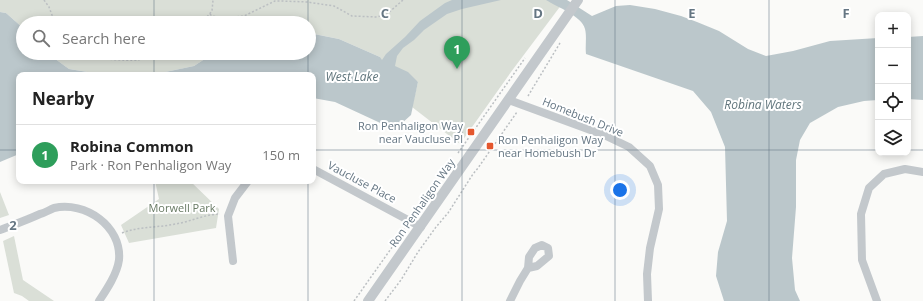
<!DOCTYPE html>
<html lang="en">
<head>
<meta charset="utf-8">
<style>
	:root { --surface:#fff; --page:#f2f2f2; --text:#222; --muted:#767676; --line:#e0e0e0; --accent:#0b8043 }
	body { margin:0; font-family:"Open Sans",sans-serif; background:var(--page); color:var(--text) }
	.controls { position:absolute; right:12px; top:12px; display:grid; overflow:hidden; border-radius:8px; box-shadow:0 2px 10px #0003 }
	.controls button { width:36px; height:36px; display:grid; place-items:center; padding:0; border:0; border-bottom:1px solid var(--line); background:var(--surface); color:var(--text); font:20px sans-serif }
	.you { position:absolute; left:620px; top:190px; width:14px; height:14px; margin:-10px; border:3px solid #fff; border-radius:50%; background:#1a73e8; box-shadow:0 0 0 6px #1a73e833 }
	.badge { display:grid; place-items:center; width:26px; height:26px; border-radius:50%; background:var(--accent); color:#fff; font-size:13px; font-weight:700 }
	.pin { position:absolute; translate:-50% -33px; filter:drop-shadow(0 1px 2px #0008) }
	.pin::after { content:''; position:absolute; top:21px; width:14px; height:12px; background:inherit; clip-path:polygon(0 0,100% 0,50% 100%) }
	.list { margin:0; padding:0; list-style:none }
	h2 { display:flex; justify-content:space-between; align-items:center; height:52px; margin:0; padding:0 16px; font-size:17px }
	h2 small { font-size:13px; font-weight:400; color:var(--muted) }
	.list li { display:grid; grid-template-columns:26px 1fr auto; gap:12px; align-items:center; box-sizing:border-box; height:60px; padding:0 16px; border-top:1px solid var(--line) }
	.list b { display:block; font-size:15px; white-space:nowrap }
	.list p { margin:0; font-size:13px; white-space:nowrap; color:var(--muted) }
	.list em { font-size:13px; font-style:normal; color:var(--muted) }
	.icon { flex:none; width:22px; height:22px; fill:none; stroke:currentColor; stroke-width:2; stroke-linecap:round; stroke-linejoin:round }
	.map { position:relative; flex:none; width:923px; height:301px; overflow:hidden }
	.search { position:absolute; background:var(--surface); box-shadow:0 2px 10px #0003; left:16px; top:16px; width:300px; height:44px; display:flex; align-items:center; gap:10px; box-sizing:border-box; padding:0 14px; border-radius:22px; color:var(--muted); font-size:15px }
	.panel { position:absolute; background:var(--surface); box-shadow:0 2px 10px #0003; left:16px; top:72px; width:300px; height:112px; border-radius:8px }
	.map>svg:first-child { display:block }
	.green { fill:#dadfd7 }
	.water { fill:#bbc7cb }
	.lines { fill:none; stroke-linecap:round; stroke-linejoin:round }
	.path { stroke:#bbbfc2; stroke-width:1.5; stroke-dasharray:2 2; stroke-linecap:butt }
	.minor { stroke:#c3c8cc; stroke-width:8 }
	.tertiary { stroke:#c3c8cc; stroke-width:10 }
	.grid { fill:none; stroke:#657683; stroke-width:1; stroke-opacity:0.55 }
	.poi-dot { fill:#e4572e; stroke:#fff; stroke-width:1.5 }
	.labels { text-anchor:middle; stroke-width:4; stroke-linejoin:round; paint-order:stroke }
	.street-label { font-size:11px; fill:#657683; stroke:#fff }
	.poi-label { font-size:11px; fill:#657683; stroke:#fff; text-anchor:end }
	.park-label { font-size:11px; fill:#687a64; stroke:#fff }
	.water-label { font-size:12px; font-style:italic; fill:#60757c; stroke:#fff }
	.grid-label { font-size:13px; text-anchor:middle; font-weight:bold; fill:#657683; stroke:#fff; stroke-width:4; stroke-linejoin:round; paint-order:stroke }
</style>
</head>
<body>
<div class="map">
<svg width="923" height="301" viewBox="0 0 923 301">
	<rect width="100%" height="100%" fill="#fafaf8"/>
	<g class="green">
		<path d="M0,0H565L511,72L460,144L412,107L418,82L381,61L380,57L339,39L309,33V23H23V28L6,13L0,12Z"/>
		<path d="M47,53H214L194,66L151,75H106L69,69Z"/>
		<path d="M155,181H190L219,209L216,228L129,243L121,225L159,199Z"/>
		<path d="M0,192L9,215L0,218Z"/>
		<path d="M14,236L23,280L54,301H29L22,296L14,293L3,241Z"/>
	</g>
	<g class="water">
		<path d="M452,0H501L462,9L447,14L424,30L414,40L403,48L397,56L395,66L408,72L418,82L411,115L401,124L389,127L335,102L313,98V75H151L194,66L214,53H309V33L339,39L380,57L382,60L386,54L405,37L420,21L445,3Z"/>
		<path d="M546,0H567L592,16L616,6L630,5L655,9L681,16L697,22L719,31L748,49L766,56L793,51L830,41L878,38V100L864,101L838,107L810,123L800,140L796,160V207L792,258L795,290L800,301H724L716,276L718,252L727,221L725,147L711,112L693,91L586,54C585,46 587,37 585,29C582,16 557,7 546,0Z"/>
		<path d="M0,12L6,13L23,28V53H47L69,69L106,75H19V154L0,162Z"/>
		<path d="M923,36V100L908,99V37Z"/>
	</g>
	<g class="lines">
		<g class="path">
			<path d="M44,0L49,7L55,23"/>
			<path d="M210,14L212,16L227,18L244,16L275,1H282L307,2L334,6L352,16L377,17L387,14L403,0"/>
			<path d="M202,23L212,11L213,0"/>
			<path d="M79,53C87,59 128,61 138,60C143,59 149,56 152,53"/>
			<path d="M528,96L560,43"/>
			<path d="M458,153L525,58"/>
			<path d="M122,233C140,226 157,228 175,224C190,222 205,214 220,214"/>
			<path d="M354,301L405,229"/>
			<path d="M385,301L401,280L418,252L436,227L448,213L473,174L478,168L517,112"/>
		</g>
		<g class="minor">
			<path d="M509,100L604,135L629,147L650,166L658,185L659,209L650,248L647,274L648,301"/>
			<path d="M313,169L421,227"/>
			<path d="M0,230C13,225 27,220 40,214C45,213 49,210 54,208C85,201 122,226 119,260C117,274 107,289 99,301"/>
			<path d="M233,261L228,216L235,198L248,181"/>
			<path d="M510,301L520,281L528,268L529,257L535,248L542,245L548,248L549,256L537,266L528,268"/>
			<path d="M877,301L862,260L861,214L869,188L884,174L905,169L923,172"/>
		</g>
		<path class="tertiary" d="M368,301L578,0"/>
	</g>
	<path class="grid" d="M154,0V23M308,0V23M462,0V301M615,0V301M769,0V301M154,53V75M308,53V75M0,150H19M313,150H878M908,150H923M154,181V301M308,181V301"/>
	<g class="poi-dot">
		<rect x="467" y="128" width="8" height="8" rx="2"/>
		<rect x="486" y="142" width="8" height="8" rx="2"/>
	</g>
	<g class="labels">
		<g class="street-label">
			<text transform="translate(583 117) rotate(22)" y="4">Homebush Drive</text>
			<text transform="translate(362 182) rotate(28)" y="4">Vaucluse Place</text>
			<text transform="translate(422 203) rotate(-55)" y="4">Ron Penhaligon Way</text>
		</g>
		<g class="poi-label">
			<text x="463" y="130">Ron Penhaligon Way<tspan x="463" dy="13">near Vaucluse Pl</tspan></text>
			<text x="498" y="144" text-anchor="start">Ron Penhaligon Way<tspan x="498" dy="13">near Homebush Dr</tspan></text>
		</g>
		<g class="park-label">
			<text x="182" y="212">Morwell Park</text>
		</g>
		<g class="water-label">
			<text x="352" y="81">West Lake</text>
			<text x="763" y="109">Robina Waters</text>
		</g>
	</g>
	<g class="grid-label">
		<text x="385" y="18">C</text>
		<text x="538" y="18">D</text>
		<text x="692" y="18">E</text>
		<text x="846" y="18">F</text>
		<text x="13" y="230">2</text>
	</g>
</svg>
<div class="controls">
<button>+</button>
<button>−</button>
<button><svg class="icon" aria-label="locate" viewBox="0 0 24 24"><circle cx="12" cy="12" r="6"/><path d="M12 2v4M12 18v4M2 12h4M18 12h4"/></svg></button>
<button><svg class="icon" aria-label="layers" viewBox="0 0 24 24"><path d="M12 4l9 5-9 5-9-5zM3 14l9 5 9-5"/></svg></button>
</div>
<div class="you"></div>
<div class="pin badge" style="left:457px;top:69px;background:#2e9e5b">1</div>
<div class="search"><svg class="icon" aria-label="search" viewBox="0 0 24 24"><circle cx="10" cy="10" r="6"/><path d="M15 15l6 6"/></svg>Search here</div>
<section class="panel">
<h2>Nearby<small></small></h2>
<ul class="list">
<li><span class="badge" style="background:#2e9e5b">1</span><div><b>Robina Common</b><p>Park · Ron Penhaligon Way</p></div><em>150 m</em></li>
</ul>
</section>
</div>
</body>
</html>
